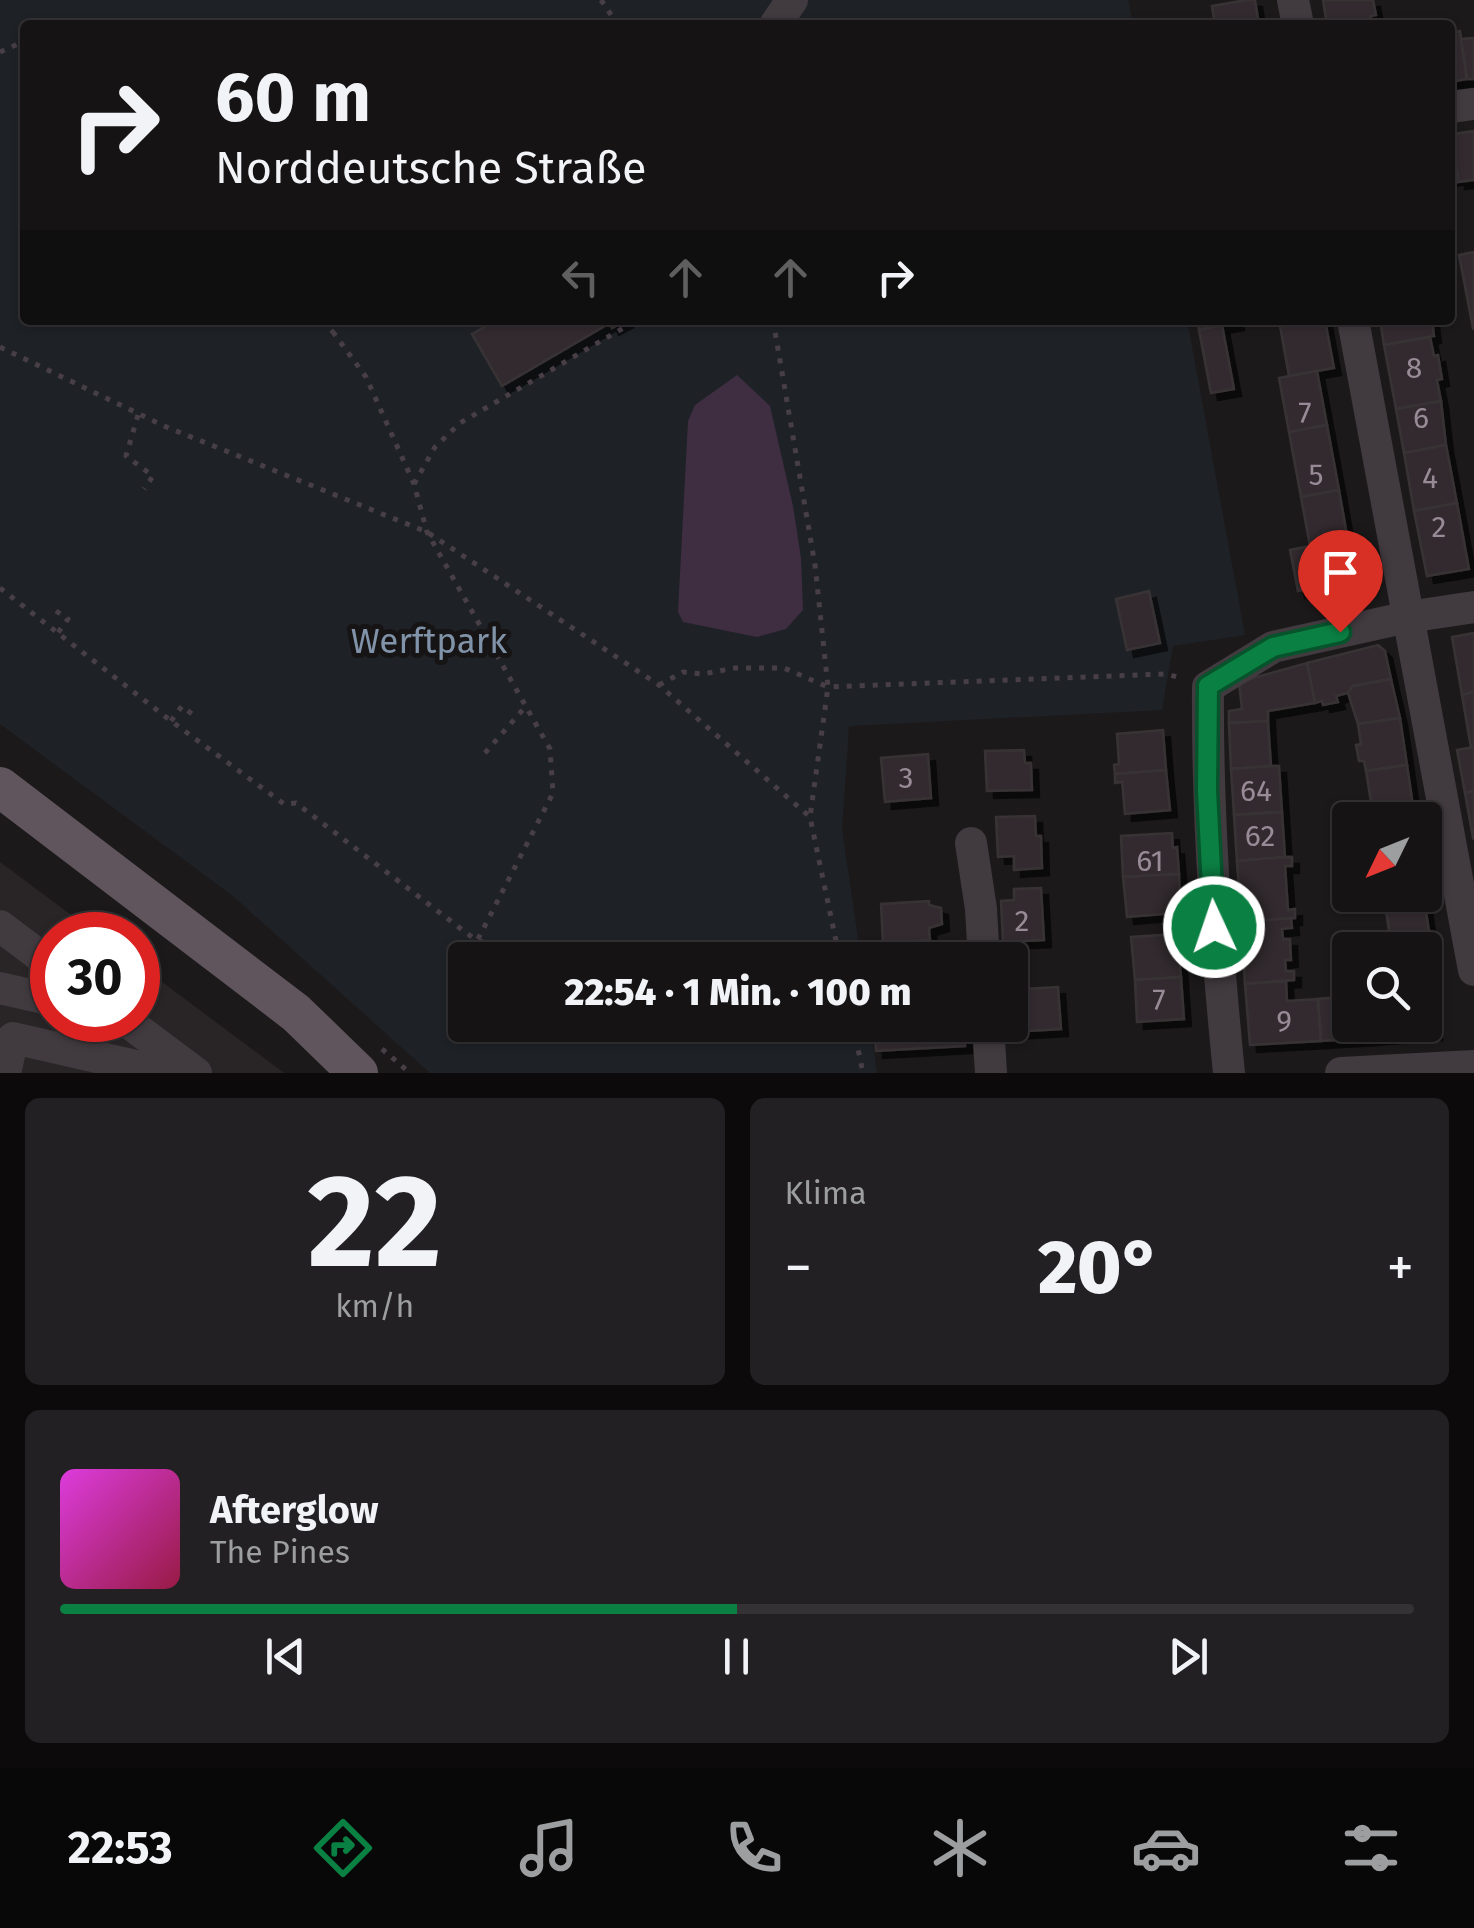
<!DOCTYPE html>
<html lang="de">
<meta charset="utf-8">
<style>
:root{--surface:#151314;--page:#222022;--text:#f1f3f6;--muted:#9d9ea0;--line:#343234;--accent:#0b8043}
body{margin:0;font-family:"Fira Sans",sans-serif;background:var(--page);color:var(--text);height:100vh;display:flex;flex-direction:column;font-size:38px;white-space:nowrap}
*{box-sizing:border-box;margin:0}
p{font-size:32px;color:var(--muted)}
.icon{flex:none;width:55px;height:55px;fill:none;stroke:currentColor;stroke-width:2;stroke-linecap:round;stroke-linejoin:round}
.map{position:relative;height:1073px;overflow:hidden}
.details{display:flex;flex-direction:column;gap:25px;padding:25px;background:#0c0a0b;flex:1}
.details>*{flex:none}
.top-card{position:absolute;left:20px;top:20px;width:1435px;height:305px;border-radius:10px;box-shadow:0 2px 8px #0004,0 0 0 2px var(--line);background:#151314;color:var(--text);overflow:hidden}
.needle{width:65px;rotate:227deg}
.buttons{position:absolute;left:1332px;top:802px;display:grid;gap:20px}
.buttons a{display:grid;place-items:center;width:110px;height:110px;border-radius:10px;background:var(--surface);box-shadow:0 2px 8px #0004,0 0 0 2px var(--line);font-size:50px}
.speed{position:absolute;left:30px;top:912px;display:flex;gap:20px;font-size:50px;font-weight:700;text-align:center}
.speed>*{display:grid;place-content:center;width:130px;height:130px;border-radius:50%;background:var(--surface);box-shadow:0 2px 8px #0004,0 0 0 2px var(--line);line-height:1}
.speed .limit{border:15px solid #d22;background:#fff;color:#111}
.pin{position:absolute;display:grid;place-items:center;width:85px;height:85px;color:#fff;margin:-102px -42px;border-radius:50% 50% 50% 0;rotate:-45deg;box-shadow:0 0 10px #0007}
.pin .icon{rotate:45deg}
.me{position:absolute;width:110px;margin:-55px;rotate:357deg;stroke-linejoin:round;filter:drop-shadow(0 0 8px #0008)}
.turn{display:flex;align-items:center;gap:35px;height:210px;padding:0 30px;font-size:45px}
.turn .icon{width:130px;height:130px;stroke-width:2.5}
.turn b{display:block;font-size:70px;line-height:85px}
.lanes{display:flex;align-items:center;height:95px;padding:0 30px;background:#0003;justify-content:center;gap:50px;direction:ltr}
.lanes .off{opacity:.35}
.big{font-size:75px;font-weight:800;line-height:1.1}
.details .tile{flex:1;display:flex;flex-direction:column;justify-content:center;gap:15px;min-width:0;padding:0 35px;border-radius:15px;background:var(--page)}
.details .dial{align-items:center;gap:0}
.dial b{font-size:130px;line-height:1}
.song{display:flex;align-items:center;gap:30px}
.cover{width:120px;height:120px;border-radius:15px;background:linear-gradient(135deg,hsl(300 70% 55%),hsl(340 70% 35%))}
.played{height:10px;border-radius:5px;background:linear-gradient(90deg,var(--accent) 50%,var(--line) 50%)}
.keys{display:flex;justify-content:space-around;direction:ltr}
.heat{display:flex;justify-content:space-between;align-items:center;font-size:55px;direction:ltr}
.details .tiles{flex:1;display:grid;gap:25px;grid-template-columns:1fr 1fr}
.tile:last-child{grid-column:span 2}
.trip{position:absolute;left:448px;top:942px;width:580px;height:100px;border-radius:10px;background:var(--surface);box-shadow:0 2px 8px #0004,0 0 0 2px var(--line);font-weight:800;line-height:100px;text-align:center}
.menu{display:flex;height:160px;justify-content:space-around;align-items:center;background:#080808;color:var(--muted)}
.menu .icon{width:70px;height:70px}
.menu .on{color:var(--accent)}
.menu b{font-size:45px;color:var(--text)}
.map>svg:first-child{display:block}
.built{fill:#292527}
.green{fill:#1e2227}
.water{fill:#3f2d41}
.building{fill:#302c2e;stroke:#383335;stroke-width:2.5;filter:url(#shadow)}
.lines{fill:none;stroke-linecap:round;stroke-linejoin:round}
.path{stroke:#483f46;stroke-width:5;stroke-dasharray:5 8;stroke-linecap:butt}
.minor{stroke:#413a3f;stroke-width:32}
.major{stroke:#60555d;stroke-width:40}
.route-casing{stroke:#07532c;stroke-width:25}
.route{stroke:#0b8043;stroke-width:18}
.labels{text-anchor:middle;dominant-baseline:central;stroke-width:10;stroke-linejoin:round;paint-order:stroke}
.number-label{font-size:30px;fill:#988a96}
.park-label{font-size:35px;fill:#8093a9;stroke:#171415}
</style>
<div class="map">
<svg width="1474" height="1073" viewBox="0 0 1474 1073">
<defs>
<filter id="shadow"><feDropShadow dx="7" dy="7" stdDeviation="0" flood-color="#0009"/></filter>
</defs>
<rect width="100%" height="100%" fill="#1c191a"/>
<!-- built -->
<path class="built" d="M0,862l98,73h-46v85h86v-56l146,109h-284z"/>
<!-- green -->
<path class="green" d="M0,0h1128l5,25h-1108v295h1162l58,315 -72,11 -11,64 -313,16 -7,103 19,131h-396v65h405l7,48h-447l-197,-177 -233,-172z"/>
<!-- water -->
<path class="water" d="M737,375l33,31 23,100 8,52 2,52 -17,19 -29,8 -74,-15 -5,-10 10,-191 7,-16z"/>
<!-- building -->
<g class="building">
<path d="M1246,0h9l4,25h-44l-3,-19z"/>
<path d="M1323,0h50l3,15 -5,1 1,9h-45z"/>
<path d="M1460,31l7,48 -17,3v-49z"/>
<path d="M1474,38v41h-7l-6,-40z"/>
<path d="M1474,131v49l-16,2 -6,-48z"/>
<path d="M1450,134l8,43 -8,2z"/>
<path d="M1474,252v75l-1,1 -14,-73z"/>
<path d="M497,320h130l-15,8 -2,-5 -108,63 -30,-52z"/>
<path d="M1198,320h38l1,3 -38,7z"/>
<path d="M1279,320h46l9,48 -45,8z"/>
<path d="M1396,320h36l2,16 -50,9 -3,-19 15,-3z"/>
<path d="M1222,325l12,64 -23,4 -12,-63z"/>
<path d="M1430,337l4,19 4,-1 4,24 -5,1 4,21 -45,8 -12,-64z"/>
<path d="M1317,371l10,54 -38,7 -10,-54z"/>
<path d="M1441,401l5,44 -42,8 -8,-44z"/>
<path d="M1327,425l12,65 -38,7 -12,-65z"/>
<path d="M1446,445l11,58 -43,8 -10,-58z"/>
<path d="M1339,490l16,91 -57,10 -8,-41 20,-4 -9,-49z"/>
<path d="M1457,503l12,66 -42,7 -13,-65z"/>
<path d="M1149,591l11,52 -33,7 -11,-51z"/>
<path d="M1474,633v59l-12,3 -10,-58z"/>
<path d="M1378,645l7,6 6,28 -38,7 -5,7 -12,3 2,6 -15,3 -1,-4 -7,2 -8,-40z"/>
<path d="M1307,663l8,40 -47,8v10l-39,2v-12l13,-2 -3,-27z"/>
<path d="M1391,679l9,39 -42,6 -10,-31 5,-7z"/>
<path d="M1474,692v55l-3,1 -9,-53z"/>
<path d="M1400,718l7,47 -41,6 -2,-10h-5l-3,-16 5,-1 -3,-20z"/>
<path d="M1268,721l3,45 -40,3 -2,-46z"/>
<path d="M1163,730l3,40 -51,4 -1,-9 5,-1 -2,-30z"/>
<path d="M1474,747v44l-9,2 -8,-43z"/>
<path d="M1024,750l1,13h6l1,27 -45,1 -2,-40z"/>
<path d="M928,754l3,44 -46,4 -4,-44z"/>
<path d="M1407,765l8,55h-41l-8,-49z"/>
<path d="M1271,766h8l3,46 -48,3 -3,-46z"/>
<path d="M1166,770l4,40 -45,4 -3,-32 -7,1v-9z"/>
<path d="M1474,791v46l-1,1 -8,-45z"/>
<path d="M1282,812l3,45 -48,4 -3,-46z"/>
<path d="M1035,816l1,20h5l1,32 -28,2v-14l-16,1 -2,-40z"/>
<path d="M1172,833l1,15 4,-1 2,27 -56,3 -2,-41z"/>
<path d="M1285,857h7v9h-7l3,44 7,-1v9l-54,4 -4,-61z"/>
<path d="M1179,874l1,32h-4v7l-49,4 -4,-40z"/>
<path d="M1041,888l3,52 -41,2 -2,-41 13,-1v-11z"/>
<path d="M1383,895h41v3l-39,6z"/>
<path d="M1424,898l8,54 -40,-2 -7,-46z"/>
<path d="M929,901v4l12,3 1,16 -13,4 1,12 -47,3 -2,-39z"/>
<path d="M1291,918l1,10 -10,1 1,10h7l1,21h-6l1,11h8v9l-49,4 -4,-62z"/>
<path d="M1177,934l4,43 -46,3 -4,-43z"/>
<path d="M1181,977l3,42 -47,3 -2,-42z"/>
<path d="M1286,981l1,20 31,-2 3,42 -71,4 -5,-61z"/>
<path d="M1058,987l3,42 -50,3 -1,-42z"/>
<path d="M1432,990l3,43 -65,5 -1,-13h56v-34z"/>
<path d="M1350,996v29h19l1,13 -49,3 -3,-42z"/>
<path d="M874,1025h90l1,21 -89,5z"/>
</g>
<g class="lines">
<!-- path -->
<g class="path">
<path d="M601,0l17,25"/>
<path d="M0,52l25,-11"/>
<path d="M323,320l10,12"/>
<path d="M339,320l-6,12 33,45 48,107 13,48 123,217 3,44 -76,148"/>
<path d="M773,320l42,245 13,122 338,-13 15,4"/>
<path d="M0,347l164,79 263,106 232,153 151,132 30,143"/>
<path d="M138,415l-12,41 27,20 -9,13"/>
<path d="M414,484l21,-37 25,-24 177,-103"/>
<path d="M0,588l171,133 113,83 12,-1 181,138 142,19"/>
<path d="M56,611l12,8 -11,15"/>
<path d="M659,685l24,-13 20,2 32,-6h49l44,19 -18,130"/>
<path d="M171,721l11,-15 10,8"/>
<path d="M485,753l41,-47"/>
<path d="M853,1025l10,48"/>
<path d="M382,1049l28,24"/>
</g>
<!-- minor -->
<g class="minor">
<path d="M1293,0l5,25"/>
<path d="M775,25l17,-25"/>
<path d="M1450,107l24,-3"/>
<path d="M1353,320l121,650"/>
<path d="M971,843l10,66 3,51"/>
<path d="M0,926l52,39"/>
<path d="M0,988l52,12"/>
<path d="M125,1020l71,53"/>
<path d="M988,1025l3,48"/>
<path d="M5,1073l8,-35 154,35"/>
<path d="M1229,1073c-13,-129 -22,-257 -21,-386l65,-40 135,-30 66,-10"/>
<path d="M1341,1073l133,-7"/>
</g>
<!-- major -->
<path class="major" d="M0,787l296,226 62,60"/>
</g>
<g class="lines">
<!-- route casing -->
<g class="route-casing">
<path id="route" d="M1214,927l-7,-136 1,-105 65,-39 67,-15"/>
</g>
<!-- route -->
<use href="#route" class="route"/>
</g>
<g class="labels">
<!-- number labels -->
<g class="number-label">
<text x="1414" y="368">8</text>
<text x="1305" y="413">7</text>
<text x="1421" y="418">6</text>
<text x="1316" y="475">5</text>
<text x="1430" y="478">4</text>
<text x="1439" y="527">2</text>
<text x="906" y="778">3</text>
<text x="1256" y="791">64</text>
<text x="1260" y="836">62</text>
<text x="1150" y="861">61</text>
<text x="1022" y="921">2</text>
<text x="1159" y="1000">7</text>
<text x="1284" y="1021">9</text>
</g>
<!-- park labels -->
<g class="park-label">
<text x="429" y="641">Werftpark</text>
</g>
</g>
</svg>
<div class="buttons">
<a><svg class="needle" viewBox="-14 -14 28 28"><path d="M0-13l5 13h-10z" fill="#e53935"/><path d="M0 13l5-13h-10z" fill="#9d9ea0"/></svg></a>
<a><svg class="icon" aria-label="search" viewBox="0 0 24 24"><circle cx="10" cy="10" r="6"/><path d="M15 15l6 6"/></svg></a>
</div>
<div class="speed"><div class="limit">30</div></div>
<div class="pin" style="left:1340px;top:632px;background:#d93025"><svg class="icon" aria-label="arrive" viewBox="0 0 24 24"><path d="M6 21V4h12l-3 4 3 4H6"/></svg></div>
<svg class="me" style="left:1214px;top:927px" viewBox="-20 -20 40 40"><circle r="17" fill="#0b8043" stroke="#fff" stroke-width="3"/><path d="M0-11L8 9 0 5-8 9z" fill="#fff"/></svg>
<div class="trip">22:54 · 1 Min. · 100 m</div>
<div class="top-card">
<div class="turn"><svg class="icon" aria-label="right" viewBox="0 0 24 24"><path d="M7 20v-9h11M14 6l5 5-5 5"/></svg><div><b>60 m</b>Norddeutsche Straße</div></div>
<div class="lanes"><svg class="icon off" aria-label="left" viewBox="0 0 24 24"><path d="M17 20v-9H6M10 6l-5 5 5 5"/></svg><svg class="icon off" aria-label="ahead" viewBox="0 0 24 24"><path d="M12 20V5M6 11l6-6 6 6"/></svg><svg class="icon off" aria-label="ahead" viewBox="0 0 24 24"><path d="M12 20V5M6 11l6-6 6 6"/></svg><svg class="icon" aria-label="right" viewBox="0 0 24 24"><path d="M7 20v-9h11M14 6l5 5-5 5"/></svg></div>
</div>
</div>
<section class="details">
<div class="tiles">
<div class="tile dial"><b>22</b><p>km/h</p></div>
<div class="tile"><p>Klima</p>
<div class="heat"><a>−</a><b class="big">20°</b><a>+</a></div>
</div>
<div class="tile">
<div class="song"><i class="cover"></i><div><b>Afterglow</b><p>The Pines</p></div></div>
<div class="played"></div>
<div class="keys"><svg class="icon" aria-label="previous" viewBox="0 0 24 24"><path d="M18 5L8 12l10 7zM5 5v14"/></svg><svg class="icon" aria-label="pause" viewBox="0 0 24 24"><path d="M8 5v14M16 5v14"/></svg><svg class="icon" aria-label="next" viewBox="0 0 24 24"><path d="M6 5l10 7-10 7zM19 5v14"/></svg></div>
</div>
</div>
</section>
<nav class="menu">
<b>22:53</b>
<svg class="icon on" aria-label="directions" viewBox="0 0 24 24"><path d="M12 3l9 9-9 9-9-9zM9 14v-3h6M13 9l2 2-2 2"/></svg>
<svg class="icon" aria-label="music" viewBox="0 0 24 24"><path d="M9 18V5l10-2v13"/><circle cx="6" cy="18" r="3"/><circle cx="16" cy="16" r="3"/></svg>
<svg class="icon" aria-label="phone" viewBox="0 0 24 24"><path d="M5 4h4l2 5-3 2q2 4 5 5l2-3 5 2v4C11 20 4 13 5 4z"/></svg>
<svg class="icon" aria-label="climate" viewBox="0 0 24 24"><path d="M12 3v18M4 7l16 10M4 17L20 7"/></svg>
<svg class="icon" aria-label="car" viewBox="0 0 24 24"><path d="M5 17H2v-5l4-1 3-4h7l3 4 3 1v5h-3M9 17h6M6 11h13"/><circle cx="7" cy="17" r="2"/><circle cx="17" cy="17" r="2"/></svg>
<svg class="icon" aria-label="filters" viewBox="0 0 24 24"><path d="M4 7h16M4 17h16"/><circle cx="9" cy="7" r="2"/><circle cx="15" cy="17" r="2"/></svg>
</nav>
